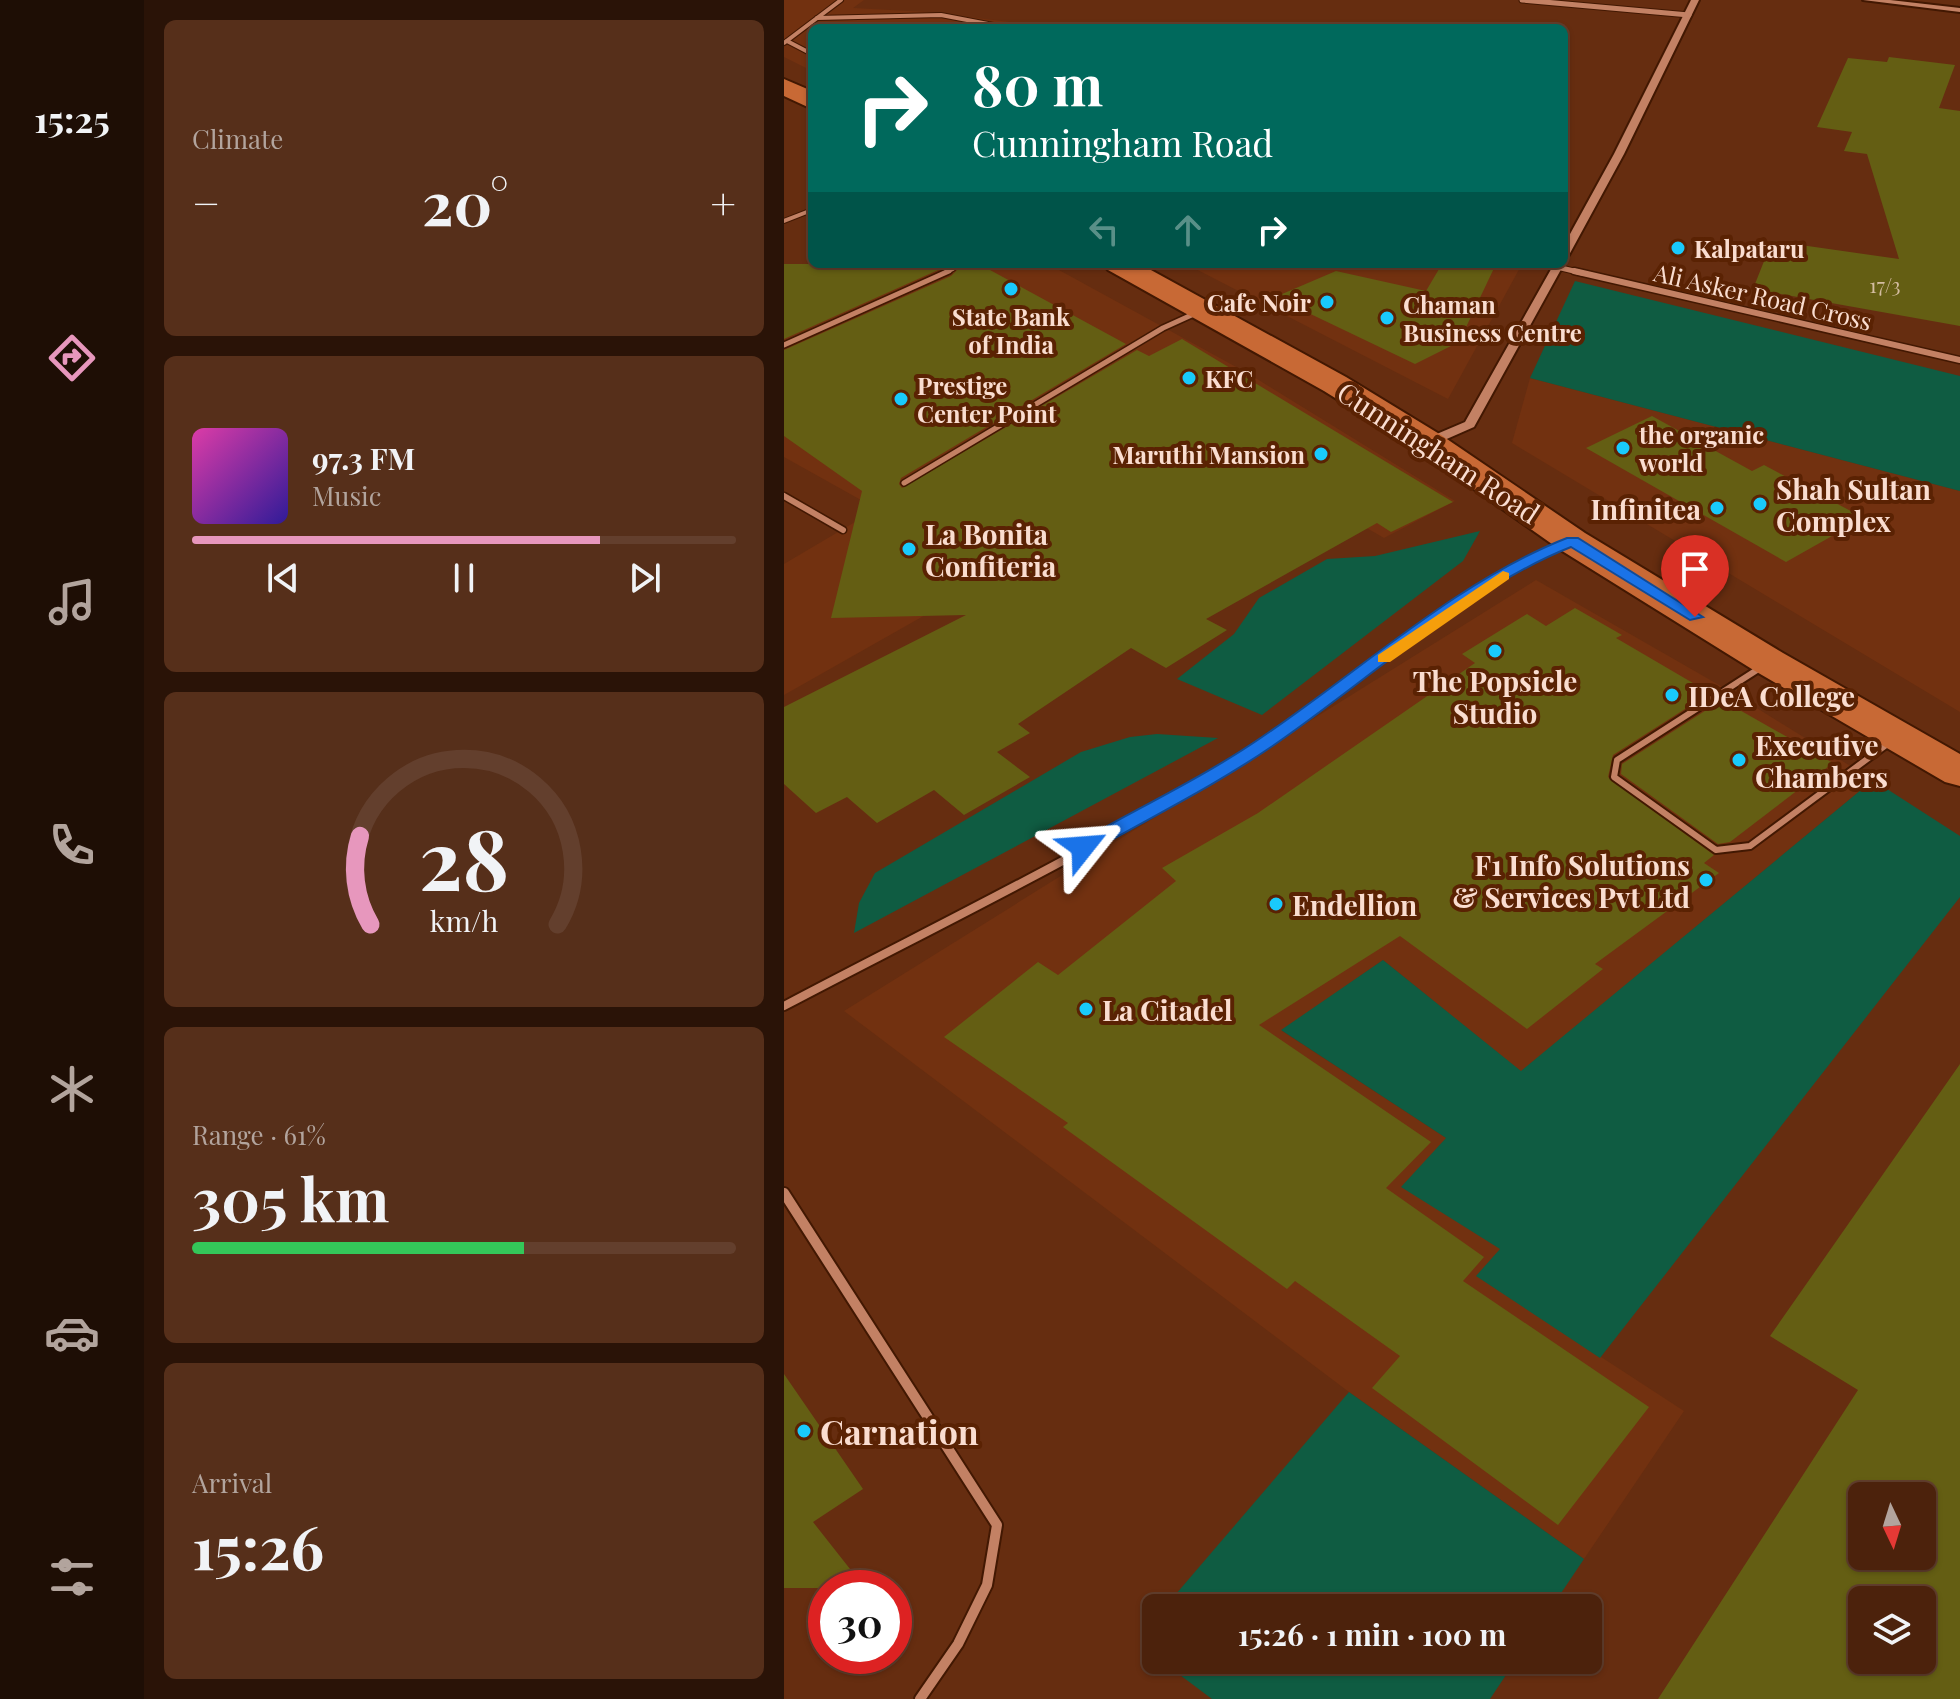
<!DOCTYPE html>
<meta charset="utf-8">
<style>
:root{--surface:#4c220c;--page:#562f1a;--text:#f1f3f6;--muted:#b2a49d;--line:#633f2d;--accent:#e797bd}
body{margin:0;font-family:"Playfair Display",serif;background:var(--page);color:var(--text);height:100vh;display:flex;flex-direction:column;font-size:30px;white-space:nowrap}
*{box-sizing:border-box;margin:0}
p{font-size:26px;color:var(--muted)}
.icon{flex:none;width:44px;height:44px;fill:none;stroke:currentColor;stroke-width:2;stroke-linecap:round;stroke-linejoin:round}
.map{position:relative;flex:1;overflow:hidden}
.side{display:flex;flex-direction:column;gap:20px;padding:20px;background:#2a1307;width:640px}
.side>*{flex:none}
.hud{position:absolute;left:24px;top:24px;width:760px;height:244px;border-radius:12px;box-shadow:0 2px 6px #0004,0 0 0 2px var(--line);background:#00695c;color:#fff;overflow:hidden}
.needle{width:52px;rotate:176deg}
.tools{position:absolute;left:1064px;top:1482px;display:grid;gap:16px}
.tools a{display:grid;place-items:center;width:88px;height:88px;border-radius:12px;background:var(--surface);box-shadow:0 2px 6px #0004,0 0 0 2px var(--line);font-size:40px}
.speed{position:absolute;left:24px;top:1570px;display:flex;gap:16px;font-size:40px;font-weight:700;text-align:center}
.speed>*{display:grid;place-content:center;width:104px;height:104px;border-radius:50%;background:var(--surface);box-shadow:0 2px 6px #0004,0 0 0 2px var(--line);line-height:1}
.speed .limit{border:12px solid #d22;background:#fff;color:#111}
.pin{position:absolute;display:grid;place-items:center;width:68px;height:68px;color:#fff;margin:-82px -34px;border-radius:50% 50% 50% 0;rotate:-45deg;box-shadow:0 0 8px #0007}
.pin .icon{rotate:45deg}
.me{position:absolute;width:88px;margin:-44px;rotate:62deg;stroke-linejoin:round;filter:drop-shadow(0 0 6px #0008)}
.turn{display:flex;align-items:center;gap:28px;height:168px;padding:0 32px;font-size:36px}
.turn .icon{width:104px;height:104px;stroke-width:2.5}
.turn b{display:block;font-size:56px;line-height:68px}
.lanes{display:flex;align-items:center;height:76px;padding:0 32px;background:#0003;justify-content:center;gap:40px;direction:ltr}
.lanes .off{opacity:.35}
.big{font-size:60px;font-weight:700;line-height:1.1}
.side .tile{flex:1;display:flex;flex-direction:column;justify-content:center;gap:12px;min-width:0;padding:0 28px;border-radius:12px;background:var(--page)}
.side .dial{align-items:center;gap:0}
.dial svg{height:208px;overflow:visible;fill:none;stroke:var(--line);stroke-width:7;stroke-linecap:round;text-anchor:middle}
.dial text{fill:var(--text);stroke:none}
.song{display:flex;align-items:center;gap:24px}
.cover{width:96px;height:96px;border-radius:12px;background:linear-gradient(135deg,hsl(320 70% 55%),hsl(250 70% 35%))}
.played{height:8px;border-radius:4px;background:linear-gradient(90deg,var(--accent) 75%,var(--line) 75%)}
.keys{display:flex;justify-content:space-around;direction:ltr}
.heat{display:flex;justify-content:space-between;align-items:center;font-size:44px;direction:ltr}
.charge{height:12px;border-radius:6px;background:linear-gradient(90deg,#34c759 61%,var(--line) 0)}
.trip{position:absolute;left:358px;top:1594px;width:460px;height:80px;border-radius:12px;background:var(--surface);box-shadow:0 2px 6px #0004,0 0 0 2px var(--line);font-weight:700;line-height:80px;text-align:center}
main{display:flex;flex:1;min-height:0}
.tabs{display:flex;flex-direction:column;width:144px;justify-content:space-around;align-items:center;background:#1e0e05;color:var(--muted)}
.tabs .icon{width:56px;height:56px}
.tabs .selected{color:var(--accent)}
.tabs b{font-size:36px;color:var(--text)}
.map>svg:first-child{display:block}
.built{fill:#723110}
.green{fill:#0f5c42}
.building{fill:#645e13;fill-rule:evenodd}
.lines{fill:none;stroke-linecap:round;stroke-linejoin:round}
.lane-far2-casing{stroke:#421802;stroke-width:6}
.lane-far1-casing{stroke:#421802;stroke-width:8}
.lane-casing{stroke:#421802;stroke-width:10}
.street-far3-casing{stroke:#421802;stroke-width:7}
.street-far2-casing{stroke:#421802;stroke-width:9}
.street-far1-casing{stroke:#421802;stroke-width:12}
.street-casing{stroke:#421802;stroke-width:14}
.secondary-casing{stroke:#421802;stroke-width:4}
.primary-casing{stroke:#421802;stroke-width:4}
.lane-far2{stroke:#c38164;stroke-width:4}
.lane-far1{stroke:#c38164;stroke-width:5}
.lane{stroke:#c38164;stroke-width:6}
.street-far3{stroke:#c38164;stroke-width:5}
.street-far2{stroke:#c38164;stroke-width:6}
.street-far1{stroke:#c38164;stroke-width:8}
.street{stroke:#c38164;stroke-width:10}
.secondary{fill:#c38164;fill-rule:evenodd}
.primary{fill:#c86935;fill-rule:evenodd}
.route{fill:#1a73e8;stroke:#114b97;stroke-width:2}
.slow{fill:#f59e0b}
.poi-dot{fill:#19cafc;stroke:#5a2203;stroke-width:3}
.labels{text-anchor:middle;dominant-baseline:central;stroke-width:8;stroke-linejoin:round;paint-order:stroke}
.far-number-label{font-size:20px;fill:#d4bda1}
.far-poi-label{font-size:24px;font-weight:bold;fill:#faddd0;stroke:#5a2203;text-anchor:start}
.far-street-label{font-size:24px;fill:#faddd0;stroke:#5a2203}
.street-label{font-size:28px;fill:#faddd0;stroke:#5a2203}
.poi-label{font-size:28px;font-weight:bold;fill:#faddd0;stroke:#5a2203;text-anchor:start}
.near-poi-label{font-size:34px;font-weight:bold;fill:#faddd0;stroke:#5a2203;text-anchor:start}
</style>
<main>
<nav class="tabs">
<b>15:25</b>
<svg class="icon selected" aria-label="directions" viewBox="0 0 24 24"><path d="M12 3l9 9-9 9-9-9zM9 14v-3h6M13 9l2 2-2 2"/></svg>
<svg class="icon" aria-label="music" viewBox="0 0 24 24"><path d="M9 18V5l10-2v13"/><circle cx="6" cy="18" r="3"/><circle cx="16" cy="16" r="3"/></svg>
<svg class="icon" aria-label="phone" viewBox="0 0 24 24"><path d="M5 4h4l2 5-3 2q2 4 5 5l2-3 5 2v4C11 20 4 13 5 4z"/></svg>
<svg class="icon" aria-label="climate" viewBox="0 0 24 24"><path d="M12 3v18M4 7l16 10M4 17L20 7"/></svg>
<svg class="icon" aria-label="car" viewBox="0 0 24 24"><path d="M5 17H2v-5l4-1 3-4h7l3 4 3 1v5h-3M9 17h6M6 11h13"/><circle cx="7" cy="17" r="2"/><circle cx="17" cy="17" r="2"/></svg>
<svg class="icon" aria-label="filters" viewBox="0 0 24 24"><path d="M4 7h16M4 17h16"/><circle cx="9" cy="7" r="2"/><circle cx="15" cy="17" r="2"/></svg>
</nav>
<section class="side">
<div class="tile"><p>Climate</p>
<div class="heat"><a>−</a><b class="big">20°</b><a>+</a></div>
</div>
<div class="tile">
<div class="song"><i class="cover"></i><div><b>97.3 FM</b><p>Music</p></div></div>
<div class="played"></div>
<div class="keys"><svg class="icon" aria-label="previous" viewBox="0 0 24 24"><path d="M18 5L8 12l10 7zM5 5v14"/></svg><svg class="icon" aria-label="pause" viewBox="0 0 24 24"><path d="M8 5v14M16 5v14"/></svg><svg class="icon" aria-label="next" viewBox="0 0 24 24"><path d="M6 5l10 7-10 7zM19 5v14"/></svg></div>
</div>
<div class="tile dial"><svg viewBox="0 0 100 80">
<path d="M14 69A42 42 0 1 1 86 69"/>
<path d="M14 69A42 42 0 0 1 10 35" stroke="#e797bd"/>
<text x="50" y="56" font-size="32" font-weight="700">28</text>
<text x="50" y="72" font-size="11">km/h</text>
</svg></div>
<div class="tile"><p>Range · 61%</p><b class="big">305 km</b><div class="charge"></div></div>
<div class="tile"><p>Arrival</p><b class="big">15:26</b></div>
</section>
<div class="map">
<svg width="1176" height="1699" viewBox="0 0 1176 1699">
<rect width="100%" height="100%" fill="#662d10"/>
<!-- built -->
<g class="built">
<path d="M0,0h80l-11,8 75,4 130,16h-246v43l-28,-14z"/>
<path d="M166,264h98l201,110 206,127 -71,37 -171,-99 -286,175 -143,81v-131l93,-55 -93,-52v-123z"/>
<path d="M402,264h336l-74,135z"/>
<path d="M746,378l430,113v221l-448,-269z"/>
<path d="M752,580l190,109 147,91 -352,292 -138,-112 -101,71 164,107 55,112 -24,26 207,135 -100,148 -235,-167 -505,-381z"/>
</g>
<!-- green -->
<g class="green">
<path d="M791,281l385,95v115l-430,-113z"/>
<path d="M696,531l-17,30 -201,154 -85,-36 57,-45 25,-36 68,-39 48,-3z"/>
<path d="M373,734l61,4 -364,195 5,-30 16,-30 206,-121 49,-15z"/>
<path d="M1089,780l87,56v61l-360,461 -124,-82 24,-27 -99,-62 45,-49 -165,-108 102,-70 138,111z"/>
<path d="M565,1392l235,167 -33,49h-387z"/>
<path d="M376,1660h356l-26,39h-278z"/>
</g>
<!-- building -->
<g class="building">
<path d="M1105,57l66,8 -16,43 21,3v215l-207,-37 19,-48 127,18 -32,-105 -23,-3 8,-19 -35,-5 31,-69 39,4z"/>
<path d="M0,264h195l147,80 -225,134 -2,6 3,4 235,-138 12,6 33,-17 271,163 -62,30 -14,-9 -171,96 21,11 -61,38 -35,-20 -113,76 12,9 -33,19 33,25 -66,38 -30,-25 -57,33 -30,-26 -31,16 -32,-29v-77l182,-92 -135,3 31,-127 -78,-55v-86l167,-74 7,-7 -4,-5 -7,2 -163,73z"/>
<path d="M658,264h54l-37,78 -44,22 -140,-67 61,-26 90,20z"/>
<path d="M868,416l100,55 12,-6 100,53 -78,44 -200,-114z"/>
<path d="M791,608l47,27 -6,3 94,55 -97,62 -5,22 106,78 -10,8 15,10 -124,91 8,5 -76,60 -127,-93 -141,89 172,117 -45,46 98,69 -21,24 186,126 -91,118 -186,-137 28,-32 -105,-75 -8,8 -224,-162 5,-4 -124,-86 94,-75 20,13 118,-94 -14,-13 96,-55 217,-150 -13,-9 65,-40 19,12z"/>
<path d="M938,700l111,63 -103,79 -12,2 -97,-70 1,-10z"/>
<path d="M1176,1064v635h-302l200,-309 -88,-54zM1078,1496h60v60h-60zM1078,1600h60v60h-60z"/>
<path d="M0,1374l79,115 -50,33 52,66h-81z"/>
</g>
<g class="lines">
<!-- lane-far2 casing -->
<g class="lane-far2-casing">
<g id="lane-far2">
<path d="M33,18l124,-3 68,13"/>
<path d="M3,41l25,13"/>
<path d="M0,43l57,-43"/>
<path d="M0,221l28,-11"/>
<path d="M160,273l9,-4"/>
</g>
</g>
<!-- lane-far1 casing -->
<g class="lane-far1-casing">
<g id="lane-far1">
<path d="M0,345l165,-74"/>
<path d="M120,483l259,-155 33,-15"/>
</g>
</g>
<!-- lane casing -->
<g class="lane-casing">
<path id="lane" d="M976,668l-143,92 -3,17 102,73 34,-4 140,-104"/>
</g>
<!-- street-far3 casing -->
<g class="street-far3-casing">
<g id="street-far3">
<path d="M738,0l167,15"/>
<path d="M773,267l25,6"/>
</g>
</g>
<!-- street-far2 casing -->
<g class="street-far2-casing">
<g id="street-far2">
<path d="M790,271l386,89"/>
<path d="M0,496l59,34"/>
<path d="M638,628l64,-44 81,-41"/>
</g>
</g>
<!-- street-far1 casing -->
<g class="street-far1-casing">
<path id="street-far1" d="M0,1006c161,-85 326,-163 479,-262 57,-36 108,-79 162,-118"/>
</g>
<!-- street casing -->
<g class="street-casing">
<path id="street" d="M0,1193l213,332 -10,60 -29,59 -38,55"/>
</g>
<!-- secondary casing -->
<g class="secondary-casing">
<g id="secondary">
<path d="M907,0h8l-75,154 -55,101 -5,3v-13l50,-91z"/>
<path d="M1079,0h27l70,8v4z"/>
<path d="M770,264h10l-90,163 -41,18h-8v-6l40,-17z"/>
</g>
</g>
<!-- primary casing -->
<g class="primary-casing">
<g id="primary">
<path d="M0,79l28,12v18l-28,-13z"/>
<path d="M319,264h37l206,113 95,58 144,98 198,120 177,101v32l-15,-4 -190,-111 -196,-122 -142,-100 -93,-58 -216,-121z"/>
</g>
</g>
<!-- lane-far2 -->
<use href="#lane-far2" class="lane-far2"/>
<!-- lane-far1 -->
<use href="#lane-far1" class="lane-far1"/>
<!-- lane -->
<use href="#lane" class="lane"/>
<!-- street-far3 -->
<use href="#street-far3" class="street-far3"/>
<!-- street-far2 -->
<use href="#street-far2" class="street-far2"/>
<!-- street-far1 -->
<use href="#street-far1" class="street-far1"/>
<!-- street -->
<use href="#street" class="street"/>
<!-- secondary -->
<use href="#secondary" class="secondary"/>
<!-- primary -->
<use href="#primary" class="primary"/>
</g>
<!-- route -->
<path class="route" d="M783,538h11l125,79 -13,3 -119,-73c-102,40 -205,135 -297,198 -58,40 -123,72 -184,107h-13v-9c61,-35 127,-66 185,-106 98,-66 195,-156 305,-199z"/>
<!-- slow -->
<path class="slow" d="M719,571l6,2v6l-119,83h-12v-7z"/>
<!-- markers -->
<g class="poi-dot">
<circle cx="894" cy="248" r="8"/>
<circle cx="227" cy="289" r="8"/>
<circle cx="543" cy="302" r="8"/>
<circle cx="603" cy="318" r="8"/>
<circle cx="405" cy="378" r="8"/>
<circle cx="117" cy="399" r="8"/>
<circle cx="839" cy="448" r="8"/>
<circle cx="537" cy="454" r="8"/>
<circle cx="976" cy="504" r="8"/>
<circle cx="933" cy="508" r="8"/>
<circle cx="125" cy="549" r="8"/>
<circle cx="711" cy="651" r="8"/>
<circle cx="888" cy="695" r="8"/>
<circle cx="955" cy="760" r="8"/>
<circle cx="922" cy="880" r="8"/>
<circle cx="492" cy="904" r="8"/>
<circle cx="302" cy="1009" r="8"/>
<circle cx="20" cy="1431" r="8"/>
</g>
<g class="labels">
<!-- far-number labels -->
<g class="far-number-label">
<text x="1101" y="284">17/3</text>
</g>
<!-- far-poi labels -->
<g class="far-poi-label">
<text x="910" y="248">Kalpataru</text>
<text x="527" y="302" text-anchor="end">Cafe Noir</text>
<text x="619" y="304">Chaman<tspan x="619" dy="28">Business Centre</tspan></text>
<text x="227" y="316" text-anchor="middle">State Bank<tspan x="227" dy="28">of India</tspan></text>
<text x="421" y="378">KFC</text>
<text x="133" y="385">Prestige<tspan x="133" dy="28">Center Point</tspan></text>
<text x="855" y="434">the organic<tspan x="855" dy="28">world</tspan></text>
<text x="521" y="454" text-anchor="end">Maruthi Mansion</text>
</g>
<!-- far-street labels -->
<g class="far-street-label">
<text transform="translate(979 296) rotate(13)">Ali Asker Road Cross</text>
</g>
<!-- street labels -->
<g class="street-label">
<text transform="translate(655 452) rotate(33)">Cunningham Road</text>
</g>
<!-- poi labels -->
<g class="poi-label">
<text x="992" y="488">Shah Sultan<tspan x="992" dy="32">Complex</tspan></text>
<text x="917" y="508" text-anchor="end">Infinitea</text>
<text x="141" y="533">La Bonita<tspan x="141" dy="32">Confiteria</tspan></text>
<text x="711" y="680" text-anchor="middle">The Popsicle<tspan x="711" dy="32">Studio</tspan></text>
<text x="904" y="695">IDeA College</text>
<text x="971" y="744">Executive<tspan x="971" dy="32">Chambers</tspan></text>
<text x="906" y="864" text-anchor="end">F1 Info Solutions<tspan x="906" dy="32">&amp; Services Pvt Ltd</tspan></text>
<text x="508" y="904">Endellion</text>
<text x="318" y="1009">La Citadel</text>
</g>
<!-- near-poi labels -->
<g class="near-poi-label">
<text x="36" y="1431">Carnation</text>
</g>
</g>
</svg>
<div class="tools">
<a><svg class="needle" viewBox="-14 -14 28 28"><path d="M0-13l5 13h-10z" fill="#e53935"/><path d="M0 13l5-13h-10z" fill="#b2a49d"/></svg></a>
<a><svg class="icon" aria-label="layers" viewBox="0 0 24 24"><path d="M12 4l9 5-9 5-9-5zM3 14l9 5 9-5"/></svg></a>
</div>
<div class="speed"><div class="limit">30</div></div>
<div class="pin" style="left:911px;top:617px;background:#d93025"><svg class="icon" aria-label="arrive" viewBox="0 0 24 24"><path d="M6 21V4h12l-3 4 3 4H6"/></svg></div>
<svg class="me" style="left:299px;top:847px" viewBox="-20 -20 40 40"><path d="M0-17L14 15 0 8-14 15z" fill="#1a73e8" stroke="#fff" stroke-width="4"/></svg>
<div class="trip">15:26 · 1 min · 100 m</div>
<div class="hud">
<div class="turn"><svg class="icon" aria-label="right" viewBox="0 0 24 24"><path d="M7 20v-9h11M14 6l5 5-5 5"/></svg><div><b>80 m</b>Cunningham Road</div></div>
<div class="lanes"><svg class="icon off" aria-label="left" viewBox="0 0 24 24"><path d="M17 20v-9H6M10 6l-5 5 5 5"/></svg><svg class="icon off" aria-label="ahead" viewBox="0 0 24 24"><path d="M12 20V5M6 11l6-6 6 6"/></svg><svg class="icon" aria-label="right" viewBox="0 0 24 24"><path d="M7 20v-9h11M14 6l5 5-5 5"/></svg></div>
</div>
</div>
</main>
